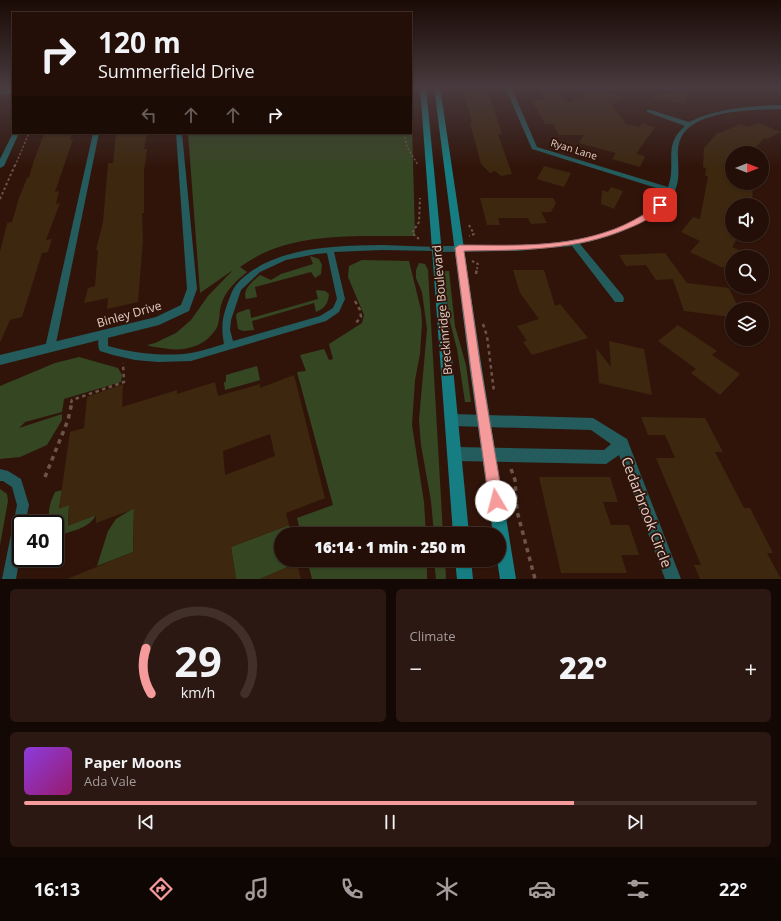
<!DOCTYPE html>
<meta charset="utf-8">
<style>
:root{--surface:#240f08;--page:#2c1812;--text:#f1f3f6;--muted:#a39c9c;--line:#412f29;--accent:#f59b9b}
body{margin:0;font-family:"Open Sans",sans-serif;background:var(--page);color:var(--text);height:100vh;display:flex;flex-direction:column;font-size:15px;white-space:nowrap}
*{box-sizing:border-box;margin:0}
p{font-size:13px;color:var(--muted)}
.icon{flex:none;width:22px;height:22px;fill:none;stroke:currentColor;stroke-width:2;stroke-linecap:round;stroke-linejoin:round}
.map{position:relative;height:579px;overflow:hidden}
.side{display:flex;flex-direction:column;gap:10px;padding:10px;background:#140804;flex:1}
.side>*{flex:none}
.banner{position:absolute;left:12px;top:12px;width:400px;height:122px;border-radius:0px;box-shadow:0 1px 3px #0004,0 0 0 1px var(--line);background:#240f08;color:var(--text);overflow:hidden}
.needle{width:26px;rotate:90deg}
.buttons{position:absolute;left:725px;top:146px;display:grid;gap:8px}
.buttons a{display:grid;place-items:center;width:44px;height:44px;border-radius:50%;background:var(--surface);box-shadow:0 1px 3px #0004,0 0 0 1px var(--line);font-size:20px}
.speed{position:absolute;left:12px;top:515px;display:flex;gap:8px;font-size:20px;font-weight:700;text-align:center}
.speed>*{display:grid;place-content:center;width:52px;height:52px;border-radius:50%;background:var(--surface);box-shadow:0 1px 3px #0004,0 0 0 1px var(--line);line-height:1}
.speed .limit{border:2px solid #111;border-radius:6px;background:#fff;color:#111}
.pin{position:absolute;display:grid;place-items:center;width:34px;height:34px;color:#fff;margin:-17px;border-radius:8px;box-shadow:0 2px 6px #0006}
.me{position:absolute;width:44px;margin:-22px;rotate:352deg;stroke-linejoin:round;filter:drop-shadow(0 0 3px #0008)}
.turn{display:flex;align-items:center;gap:14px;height:84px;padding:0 20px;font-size:18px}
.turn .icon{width:52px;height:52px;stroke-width:2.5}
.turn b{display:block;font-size:28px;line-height:34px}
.lanes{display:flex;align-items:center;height:38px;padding:0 20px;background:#0003;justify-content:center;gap:20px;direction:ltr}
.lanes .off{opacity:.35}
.big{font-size:30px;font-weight:800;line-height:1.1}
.side .card{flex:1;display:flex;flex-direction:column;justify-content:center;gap:6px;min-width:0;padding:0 14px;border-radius:6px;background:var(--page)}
.side .dial{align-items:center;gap:0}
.dial svg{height:104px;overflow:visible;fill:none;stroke:var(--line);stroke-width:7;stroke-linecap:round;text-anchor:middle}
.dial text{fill:var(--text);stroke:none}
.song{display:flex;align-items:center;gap:12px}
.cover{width:48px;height:48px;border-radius:6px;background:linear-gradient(135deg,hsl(270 70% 55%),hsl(320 70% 35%))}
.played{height:4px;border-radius:2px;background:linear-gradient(90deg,var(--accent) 75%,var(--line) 75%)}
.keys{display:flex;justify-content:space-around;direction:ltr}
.heat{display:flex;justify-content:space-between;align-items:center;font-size:22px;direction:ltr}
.side .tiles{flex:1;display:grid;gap:10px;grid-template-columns:1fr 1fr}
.card:last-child{grid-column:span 2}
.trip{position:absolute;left:274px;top:527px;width:232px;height:40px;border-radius:20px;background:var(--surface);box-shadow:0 1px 3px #0004,0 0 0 1px var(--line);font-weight:800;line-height:40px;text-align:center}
.tabs{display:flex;height:64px;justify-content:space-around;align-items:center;background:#0e0603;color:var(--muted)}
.tabs .icon{width:28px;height:28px}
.tabs .current{color:var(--accent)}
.tabs b{font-size:18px;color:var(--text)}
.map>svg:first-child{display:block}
.green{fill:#354623}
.building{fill:#3d270f;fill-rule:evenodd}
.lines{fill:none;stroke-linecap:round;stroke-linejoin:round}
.path-far3{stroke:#6d544b;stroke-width:1.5;stroke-dasharray:2 2;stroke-linecap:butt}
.path-far2{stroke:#6d544b;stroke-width:2;stroke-dasharray:2.5 2.5;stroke-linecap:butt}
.path-far1{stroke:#6d544b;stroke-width:2.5;stroke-dasharray:3.5 3.5;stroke-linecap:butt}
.path{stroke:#6d544b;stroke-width:3.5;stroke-dasharray:4.5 4.5;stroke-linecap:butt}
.lane{fill:#245b5d;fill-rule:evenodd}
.street{fill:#245b5d;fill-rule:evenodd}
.secondary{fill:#167e82;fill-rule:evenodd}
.route{fill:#f59b9b;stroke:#9f6565}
.labels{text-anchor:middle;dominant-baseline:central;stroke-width:4;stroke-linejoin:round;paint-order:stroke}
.far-street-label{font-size:10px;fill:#e1cdc6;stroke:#30140a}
.street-label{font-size:12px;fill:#e1cdc6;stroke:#30140a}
.near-street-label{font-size:14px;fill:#e1cdc6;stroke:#30140a}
</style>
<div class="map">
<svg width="781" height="579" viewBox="0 0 781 579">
<rect width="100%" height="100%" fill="#30140a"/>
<!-- green -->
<g class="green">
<path d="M411,89l4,147c-59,1 -125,-6 -175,31l7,5c-11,9 -22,19 -26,33 -2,7 -1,18 -5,24 -12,19 -34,23 -54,19 -5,-1 -10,-1 -15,-3l8,-2 21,-10 15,-13 17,-24 25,-26 -33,23 -12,-160h223z"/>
<path d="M310,256l9,3 3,6 -1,9 -6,4 -4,-6 -56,15 2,10 -11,2c-4,-10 7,-18 14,-24l11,5 10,-6 32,-10z"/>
<path d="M362,260l47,1 12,49 1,13 -2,31 -5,26 -3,45 12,77 2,32h-125l-4,-16 36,-13 -36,-133 9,-1 -6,-16 24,-6 5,11 4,-1 -4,-15 33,-21 2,-8 -16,-38 1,-11z"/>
<path d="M419,263l6,1 3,6 15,264h-9l-3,-33 -10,-56 -2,-25 8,-91 -5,-37 -6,-14v-8z"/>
<path d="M444,271h5l6,55 11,39 5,37h-6l-8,-53 -9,-35z"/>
<path d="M317,290l8,1 4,3c-1,10 -4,14 -13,18l-2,-9 -62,18 2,9 -11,1 -5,-2 -2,-13 1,-3 11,-4 2,1 1,8 67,-19 -2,-8z"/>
<path d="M79,357l39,11 4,7 -1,7 -57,17 -2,13 -37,10 -6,6 43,-14v6l-15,25 -27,12 -20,2v-73l55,-23z"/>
<path d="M257,366l3,14 -35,10 -1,-7 2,-2v-6z"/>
<path d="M0,489l7,5 1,7 -8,44z"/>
<path d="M62,490l-3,18 10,-3 -1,20 28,-10c-6,12 -20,15 -33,19l-8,-7v-3h-3c-6,-11 -2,-21 3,-32z"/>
<path d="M134,508l-1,44 -36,14 11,-35 8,-12z"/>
<path d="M289,525l2,9h-10v26h16v3l-37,16h-24l-5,-32z"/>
<path d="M307,560h120v19h-115z"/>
<path d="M434,560h11l1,19h-10z"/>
</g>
<!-- building -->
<g class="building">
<path d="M462,87l25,1 15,46h-4l14,40 -11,2 -6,-5 -5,2 -9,-9 -11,-41h2z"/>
<path d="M538,87h19l10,16 28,-15 29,10 -13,7 15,19 13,3 3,-4 13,4 -19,27 9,2 -5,11 -28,-8 4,-6 -37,-10 5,-8h-25l-6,-11h-8l-13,-24h13z"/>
<path d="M688,91l-2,13 -34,-6v-2z"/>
<path d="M758,123l23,9 -14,7 -3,-1 -13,15h-19v30h21l-1,22h-20v30h7l-7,12 22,10h-22l-9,11 -33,-16 10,-11 -19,-9 12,-15 7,2 8,-43h-3l1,-8 -3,-1 1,-19 14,-16 2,1 20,-9 9,3z"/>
<path d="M48,133h24l-2,7 3,-1 -18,53 4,-1 -3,13 4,-1 -14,37 6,-1 -4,13 -6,1 -20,64 -12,3 -10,23v-91l7,-29 5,-1 7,-24 8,-20 2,-1 5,-17 10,-26z"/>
<path d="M116,133h31l-3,16h3l-3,22v42h-2l1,27 -5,62 -31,7 1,-11 -24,5 4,-15 7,-2 3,-36h-2l7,-28 5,-59h5z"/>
<path d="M544,166l27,7 -7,14 -27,-8z"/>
<path d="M611,187l12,4 -9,18 -13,-5 1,-14 6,2z"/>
<path d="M480,198h73l3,5 -5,9h-10l6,11 -16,1 -3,-6h-30l2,7h-13z"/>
<path d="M665,253l22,30 42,5 10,21h-7v8l-48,-6 -11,-32 -17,1 -10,-15 -20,1 -7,-11z"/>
<path d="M513,270h31l11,36 5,-2 28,34 -56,17 -9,-13 4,-1 -10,-15 22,-7 -19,-26z"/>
<path d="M678,325l39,26 -5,4 28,19 -20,21 -29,-22 5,-4 -38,-28z"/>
<path d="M609,341l35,8 8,46 -53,-12 -3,-35 15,19z"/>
<path d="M294,375l31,123 -39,15 3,12 -58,22 5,32h-169l66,-27 1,-43 -38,14v-8l-28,11 1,-21 -10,4 11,-77 14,-4 3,-31 36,-13 -1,23 55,-17v4l38,-12 3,14 42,-12v4zM270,434l5,22 -50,19 -2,-24z"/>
<path d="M641,417l64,1 18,34h-8l29,56h6l23,45h-6l14,26h-81l-6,-14h7l-45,-107h19l-10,-23h-17z"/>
<path d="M539,477h71l8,25h-15l8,23h18l10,30h-18l6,18h-66z"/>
<path d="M297,563l4,16h-41z"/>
</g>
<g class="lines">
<!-- path-far3 -->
<g class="path-far3">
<path d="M404,133l3,14 11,18"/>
<path d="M15,166l14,-33"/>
</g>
<!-- path-far2 -->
<g class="path-far2">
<path d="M0,199l15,-34"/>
<path d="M469,225l5,9 -5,2"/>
<path d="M419,239l-7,-6 7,-11 1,-24"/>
<path d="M472,261l6,3 -1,5"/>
</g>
<!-- path-far1 -->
<g class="path-far1">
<path d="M476,274l1,-6"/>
<path d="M355,301l5,9 1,7 -6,7"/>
<path d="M483,324l4,12 7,56"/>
<path d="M71,403l1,-3 52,-18 -1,-19"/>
</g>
<!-- path -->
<g class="path">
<path d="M511,469l4,11 2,31 18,68"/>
<path d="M45,477l23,-57 4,-18"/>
</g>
<!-- lane -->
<g class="lane">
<path d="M93,133h6l-44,215 -2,3 -3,1 -3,-1 -2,-3z"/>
<path d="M382,245l54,2 4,2 -4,2 -54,-1 -48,2 11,47 -6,13 -13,9 -135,40 -33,1 -23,-2 -22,-5 -13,-4c-3,-5 -2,-15 1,-19l3,-2 3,2 1,2v12c24,7 58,11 83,7 11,-2 22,-6 33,-9 -3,-17 -2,-26 4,-42 2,-5 4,-12 8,-17 34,-39 98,-39 146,-40zM327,253l10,46 -4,9 -13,8 -87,25 -3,-11 1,-10 10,-30 19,-18 26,-12 30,-6z"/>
<path d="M0,469l8,2 13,8 8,26 -4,19h-4v25l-5,30h-14l15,-74 -5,-18 -9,-6h-3z"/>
</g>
<!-- street -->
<g class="street">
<path d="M505,87h6l26,60 131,40c9,-23 -6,-42 17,-61l-38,-14v-2h4l38,12c29,-14 60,-16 92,-17v4c-27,1 -81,1 -98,25 -9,14 -3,30 -5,45 -4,39 -66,58 -98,65l43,52 1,3 -1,3h-8l-43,-56 -55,5 -81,1 -5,-3 5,-3c65,-1 191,8 230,-55l-134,-42z"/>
<path d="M13,89v4l-13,2v-4z"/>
<path d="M13,133h6l-15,33 -4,2v-9z"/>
<path d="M176,133h6l15,156 -8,22 -30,14 -159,40v-10l156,-38 25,-12 6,-16z"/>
<path d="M452,414l141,4 34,21 54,140h-16l-46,-124 -13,9 -151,-3 -5,-2 -2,-5 2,-5 5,-2 149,3 7,-6 -20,-14 -139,-4 -5,-2 -1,-4 1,-4z"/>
</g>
<!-- secondary -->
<g class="secondary">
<path d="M420,87h6l43,447h-16z"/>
<path d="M434,87h6l41,276 35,216h-16l-3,-19h2v-26h-6l-24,-171z"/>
<path d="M455,560h16l2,19h-16z"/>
</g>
</g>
<!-- sky -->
<linearGradient id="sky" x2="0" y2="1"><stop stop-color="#1a0b06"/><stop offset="0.52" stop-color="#483a3e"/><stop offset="1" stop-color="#483a3e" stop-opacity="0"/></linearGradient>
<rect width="781" height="168" fill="url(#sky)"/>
<!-- route -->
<path class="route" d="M660,203l4,2c-9,11 -22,18 -35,23 -53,23 -109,22 -165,23l16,112 23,138 -2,4 -5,2 -5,-2 -2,-4 -19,-138 -15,-115 4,-3c48,0 98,3 144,-12 14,-4 28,-11 40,-18 6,-3 10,-10 17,-12z"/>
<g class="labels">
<!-- far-street labels -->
<g class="far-street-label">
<text transform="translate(574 149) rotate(17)">Ryan Lane</text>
</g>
<!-- street labels -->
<g class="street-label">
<text transform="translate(442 310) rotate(-95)">Breckinridge Boulevard</text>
<text transform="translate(129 314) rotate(-16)">Binley Drive</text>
</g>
<!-- near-street labels -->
<g class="near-street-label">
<text transform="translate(647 512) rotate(69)">Cedarbrook Circle</text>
</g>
</g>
</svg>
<div class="buttons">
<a><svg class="needle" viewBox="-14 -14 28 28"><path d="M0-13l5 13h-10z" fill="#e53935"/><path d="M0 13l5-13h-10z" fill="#a39c9c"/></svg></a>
<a><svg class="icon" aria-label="sound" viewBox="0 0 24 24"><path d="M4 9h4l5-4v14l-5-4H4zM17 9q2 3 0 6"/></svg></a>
<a><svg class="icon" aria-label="search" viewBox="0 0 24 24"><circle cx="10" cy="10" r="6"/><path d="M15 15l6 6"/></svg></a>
<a><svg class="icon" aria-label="layers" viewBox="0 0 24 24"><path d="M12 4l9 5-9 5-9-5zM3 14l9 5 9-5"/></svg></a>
</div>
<div class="speed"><div class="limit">40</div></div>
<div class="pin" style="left:660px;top:205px;background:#d93025"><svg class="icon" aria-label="arrive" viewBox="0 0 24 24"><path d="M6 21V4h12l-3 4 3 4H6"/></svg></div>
<svg class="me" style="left:496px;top:501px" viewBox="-20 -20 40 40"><circle r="19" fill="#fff"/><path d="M0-13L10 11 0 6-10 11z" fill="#f59b9b"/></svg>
<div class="trip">16:14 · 1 min · 250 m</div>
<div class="banner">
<div class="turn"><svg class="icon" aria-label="right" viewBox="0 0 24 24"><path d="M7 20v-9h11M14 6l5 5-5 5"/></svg><div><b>120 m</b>Summerfield Drive</div></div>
<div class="lanes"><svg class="icon off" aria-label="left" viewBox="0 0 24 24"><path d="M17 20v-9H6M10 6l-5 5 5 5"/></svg><svg class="icon off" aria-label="ahead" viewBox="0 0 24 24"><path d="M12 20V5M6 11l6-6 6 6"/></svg><svg class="icon off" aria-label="ahead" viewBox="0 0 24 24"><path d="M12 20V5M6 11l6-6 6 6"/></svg><svg class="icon" aria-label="right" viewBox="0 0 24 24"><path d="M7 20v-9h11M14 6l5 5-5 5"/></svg></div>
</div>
</div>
<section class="side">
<div class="tiles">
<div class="card dial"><svg viewBox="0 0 100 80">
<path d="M14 69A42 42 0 1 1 86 69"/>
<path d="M14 69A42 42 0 0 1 10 34" stroke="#f59b9b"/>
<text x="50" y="56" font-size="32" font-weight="700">29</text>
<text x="50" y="72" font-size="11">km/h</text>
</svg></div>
<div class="card"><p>Climate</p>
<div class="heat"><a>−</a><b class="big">22°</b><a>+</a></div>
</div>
<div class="card">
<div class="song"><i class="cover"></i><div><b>Paper Moons</b><p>Ada Vale</p></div></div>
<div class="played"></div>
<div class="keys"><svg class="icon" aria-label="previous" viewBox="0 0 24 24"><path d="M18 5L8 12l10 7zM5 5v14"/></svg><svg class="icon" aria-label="pause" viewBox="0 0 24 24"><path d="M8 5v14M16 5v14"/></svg><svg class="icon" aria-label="next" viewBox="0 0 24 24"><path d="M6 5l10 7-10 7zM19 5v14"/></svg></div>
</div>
</div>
</section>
<nav class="tabs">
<b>16:13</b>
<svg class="icon current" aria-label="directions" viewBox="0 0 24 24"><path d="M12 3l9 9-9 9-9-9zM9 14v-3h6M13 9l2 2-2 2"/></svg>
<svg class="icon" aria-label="music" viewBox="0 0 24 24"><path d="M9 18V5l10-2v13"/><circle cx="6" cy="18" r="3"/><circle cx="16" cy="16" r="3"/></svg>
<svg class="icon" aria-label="phone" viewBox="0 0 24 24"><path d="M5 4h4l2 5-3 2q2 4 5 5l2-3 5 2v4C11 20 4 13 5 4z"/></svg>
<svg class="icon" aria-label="climate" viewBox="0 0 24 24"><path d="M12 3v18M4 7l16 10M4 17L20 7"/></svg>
<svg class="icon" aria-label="car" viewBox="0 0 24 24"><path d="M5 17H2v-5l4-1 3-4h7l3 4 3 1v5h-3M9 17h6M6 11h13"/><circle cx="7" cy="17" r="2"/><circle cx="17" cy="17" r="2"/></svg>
<svg class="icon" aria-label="filters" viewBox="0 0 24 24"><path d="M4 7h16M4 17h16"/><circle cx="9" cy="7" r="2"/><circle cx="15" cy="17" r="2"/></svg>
<b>22°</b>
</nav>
